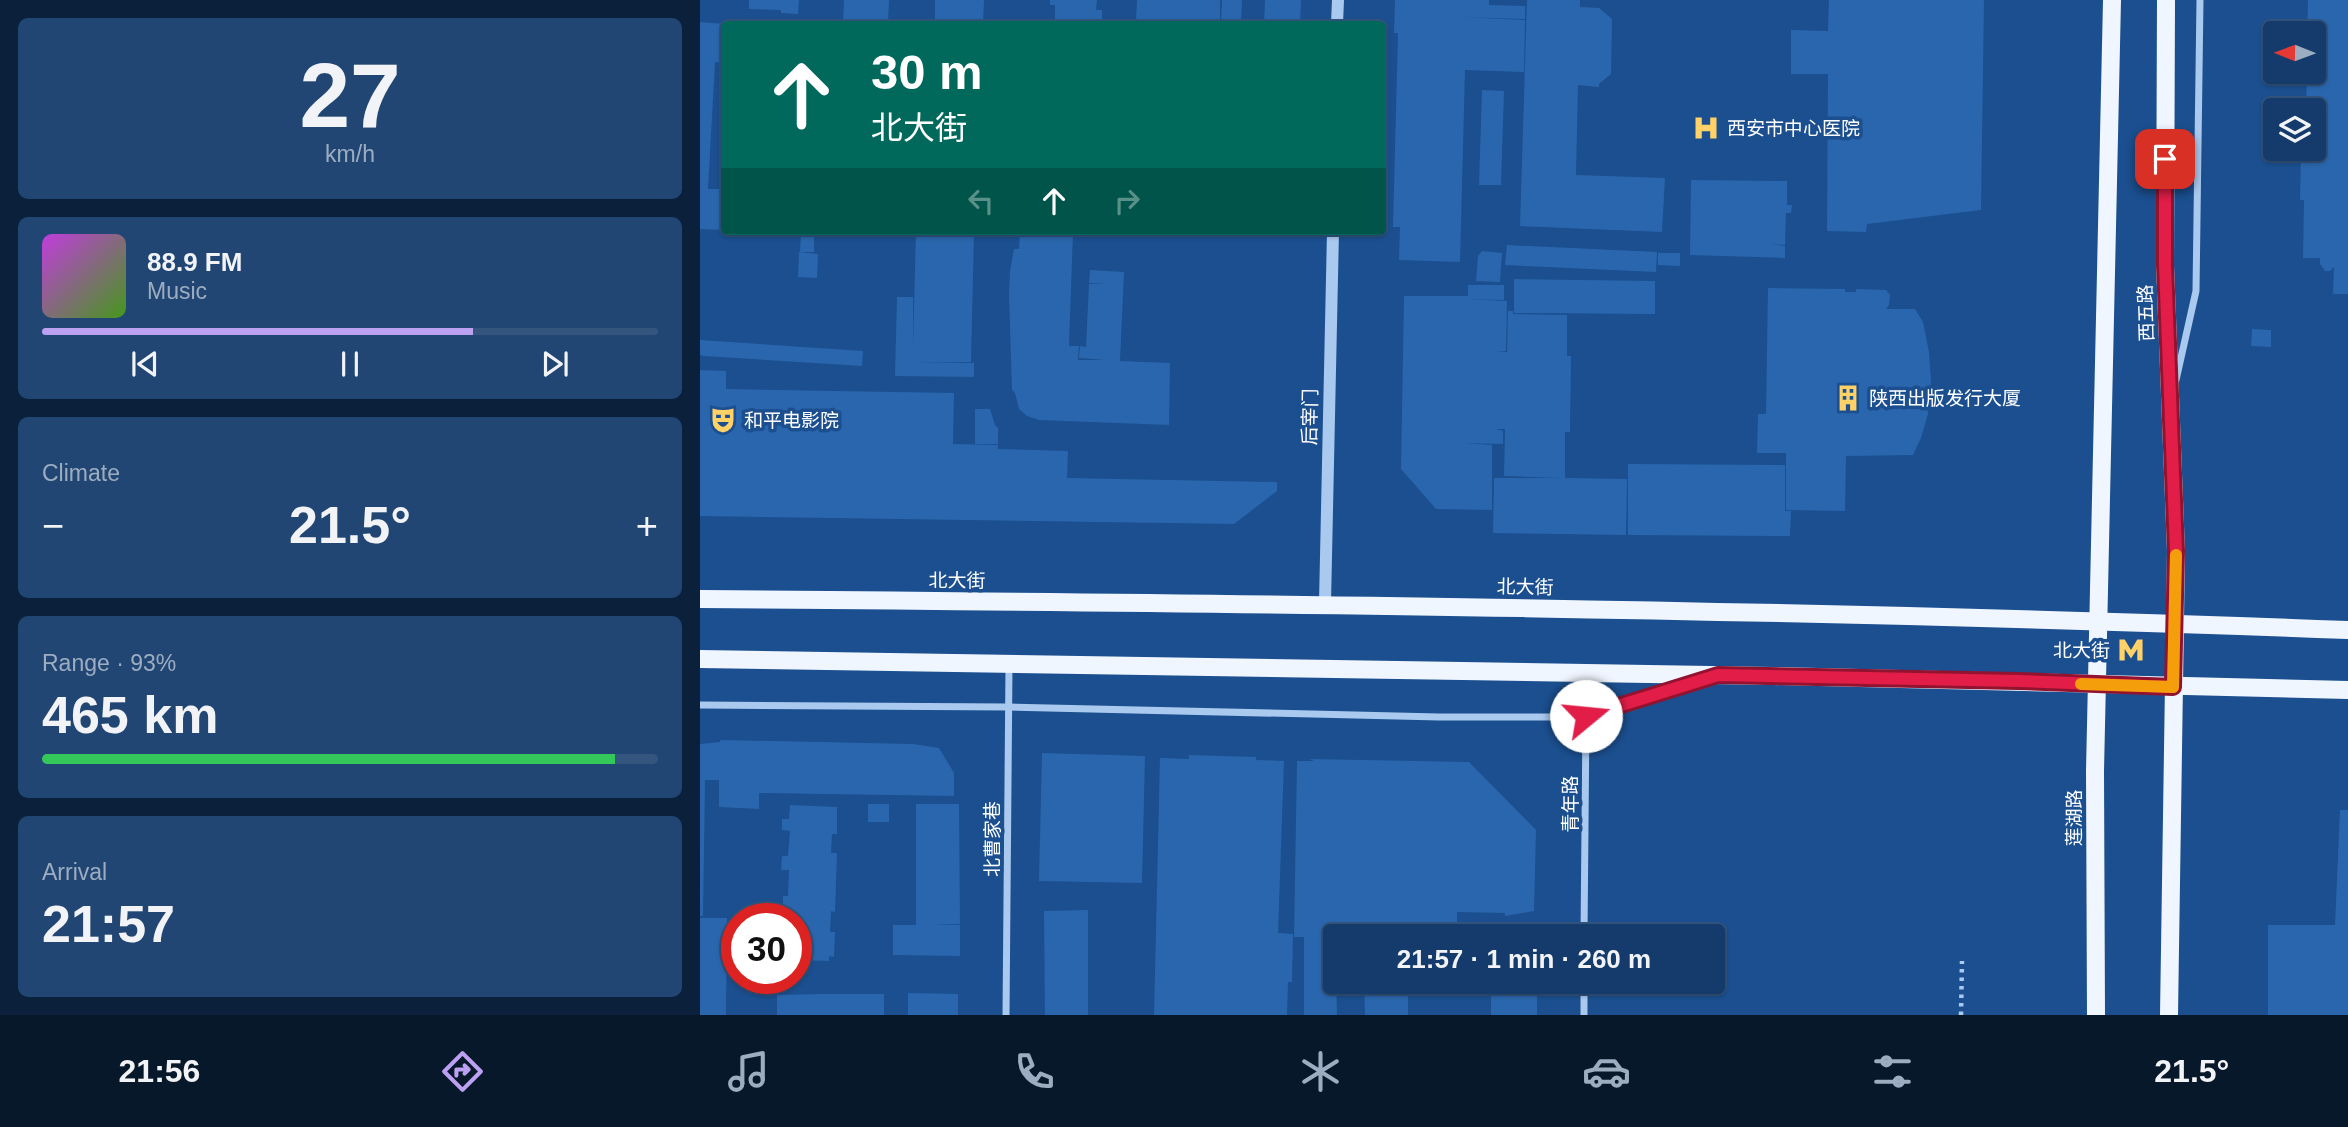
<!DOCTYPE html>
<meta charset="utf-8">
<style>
:root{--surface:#143b6b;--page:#214673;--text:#f1f3f6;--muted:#9dadc1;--line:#33557e;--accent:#bca0f2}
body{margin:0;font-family:Helvetica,"Noto Sans SC",sans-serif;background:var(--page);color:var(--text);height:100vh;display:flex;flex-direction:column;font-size:26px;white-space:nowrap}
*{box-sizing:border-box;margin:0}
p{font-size:23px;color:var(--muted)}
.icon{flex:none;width:38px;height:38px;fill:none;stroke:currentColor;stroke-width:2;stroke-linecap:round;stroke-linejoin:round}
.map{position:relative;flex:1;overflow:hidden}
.side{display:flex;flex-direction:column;gap:18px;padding:18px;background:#0b203b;width:700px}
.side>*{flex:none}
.guide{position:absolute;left:21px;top:21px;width:665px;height:214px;border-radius:7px;box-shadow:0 2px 5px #0004,0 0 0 2px var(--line);background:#00695c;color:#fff;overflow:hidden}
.needle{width:46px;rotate:271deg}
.tools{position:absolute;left:1563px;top:21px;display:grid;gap:14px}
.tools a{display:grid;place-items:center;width:63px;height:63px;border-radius:7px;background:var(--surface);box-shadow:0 2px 5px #0004,0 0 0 2px var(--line);font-size:35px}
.speed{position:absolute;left:21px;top:903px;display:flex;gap:14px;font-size:35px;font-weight:700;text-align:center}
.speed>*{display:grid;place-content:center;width:91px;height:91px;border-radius:50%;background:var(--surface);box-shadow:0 2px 5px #0004,0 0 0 2px var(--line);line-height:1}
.speed .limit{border:10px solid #d22;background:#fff;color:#111}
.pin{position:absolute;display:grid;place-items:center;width:60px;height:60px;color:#fff;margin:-30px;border-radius:14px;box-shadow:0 4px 10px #0006}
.me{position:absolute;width:77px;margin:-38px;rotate:73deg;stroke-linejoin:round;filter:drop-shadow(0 0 5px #0008)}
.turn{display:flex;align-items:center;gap:24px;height:147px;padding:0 35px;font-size:32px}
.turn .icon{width:91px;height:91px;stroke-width:2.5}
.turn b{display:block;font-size:49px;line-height:60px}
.lanes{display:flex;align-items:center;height:66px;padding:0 35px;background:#0003;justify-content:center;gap:35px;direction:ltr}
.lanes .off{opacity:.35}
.big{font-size:52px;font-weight:700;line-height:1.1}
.side .widget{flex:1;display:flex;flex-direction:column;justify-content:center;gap:10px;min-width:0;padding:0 24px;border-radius:10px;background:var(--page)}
.side .dial{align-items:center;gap:0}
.dial b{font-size:91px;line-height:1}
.song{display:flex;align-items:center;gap:21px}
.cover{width:84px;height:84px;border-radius:10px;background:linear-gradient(135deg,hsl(290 70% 55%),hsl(100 70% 35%))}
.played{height:7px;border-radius:4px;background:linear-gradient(90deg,var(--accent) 70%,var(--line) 70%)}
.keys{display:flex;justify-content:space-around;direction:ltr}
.heat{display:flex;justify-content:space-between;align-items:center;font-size:38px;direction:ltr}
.charge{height:10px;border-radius:5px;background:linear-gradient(90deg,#34c759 93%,var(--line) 0)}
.trip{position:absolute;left:623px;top:924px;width:402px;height:70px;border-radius:7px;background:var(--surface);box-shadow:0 2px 5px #0004,0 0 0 2px var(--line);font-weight:700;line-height:70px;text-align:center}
.tabs{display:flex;height:112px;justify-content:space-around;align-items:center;background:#08182b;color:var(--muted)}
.tabs .icon{width:49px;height:49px}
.tabs .active{color:var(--accent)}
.tabs b{font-size:32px;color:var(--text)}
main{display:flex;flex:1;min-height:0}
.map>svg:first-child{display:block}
.building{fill:#2a66ad}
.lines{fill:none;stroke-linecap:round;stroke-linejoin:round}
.path{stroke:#a9c9ee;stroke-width:4.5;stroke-dasharray:3.5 5;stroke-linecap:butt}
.minor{stroke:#a9c9ee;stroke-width:7}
.tertiary{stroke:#a9c9ee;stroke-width:12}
.primary{stroke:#f0f6ff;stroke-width:18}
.route-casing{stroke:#92132f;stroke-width:18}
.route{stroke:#e11d48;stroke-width:12}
.slow{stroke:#f59e0b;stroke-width:12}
.labels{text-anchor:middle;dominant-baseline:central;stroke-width:7;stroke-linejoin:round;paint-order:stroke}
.poi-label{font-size:19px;fill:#fff;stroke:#1b4f8f;text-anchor:start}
.street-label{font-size:19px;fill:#fff;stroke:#1b4f8f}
</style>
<main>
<section class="side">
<div class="widget dial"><b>27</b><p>km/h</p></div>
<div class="widget">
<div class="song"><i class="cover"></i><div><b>88.9 FM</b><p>Music</p></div></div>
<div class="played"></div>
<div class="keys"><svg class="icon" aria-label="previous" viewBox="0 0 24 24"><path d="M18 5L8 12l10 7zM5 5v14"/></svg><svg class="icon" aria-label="pause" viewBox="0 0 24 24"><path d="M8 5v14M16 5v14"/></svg><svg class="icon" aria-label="next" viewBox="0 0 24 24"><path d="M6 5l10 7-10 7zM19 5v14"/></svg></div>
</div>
<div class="widget"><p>Climate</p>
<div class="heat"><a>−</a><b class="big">21.5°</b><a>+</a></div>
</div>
<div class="widget"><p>Range · 93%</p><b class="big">465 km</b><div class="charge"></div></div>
<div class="widget"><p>Arrival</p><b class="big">21:57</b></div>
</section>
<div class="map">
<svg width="1648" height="1015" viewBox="0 0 1648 1015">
<rect width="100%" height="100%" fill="#1b4f8f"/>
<!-- building -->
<g class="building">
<path d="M49,0h50l-1,14 -17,-1v-3l-32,-1z"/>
<path d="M144,0h45l-1,24h-45z"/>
<path d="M235,0h49l-1,24h-43v-4h-5z"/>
<path d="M350,0h47l-1,10h6v14h-47v-19h-5z"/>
<path d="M437,0h83v24l-84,-2z"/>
<path d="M522,0h20l-1,24h-20z"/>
<path d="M565,0h36l-1,24h-36z"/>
<path d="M695,0h94v5l36,1v13l-64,-2 64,3 -1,52 -59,-2 -5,192 -61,-2 1,-33h-7l5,-194h-4z"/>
<path d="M827,0h53v7l19,1 13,11 -1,55 -12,10v3l-21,-2 -2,90 89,3 -3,54 -142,-6z"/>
<path d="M1129,0h155l-3,210 -114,14 -1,8 -39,-1 1,-157h-37v-44l37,1z"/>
<path d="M1608,0h40v294h-15l1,-27 -4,4h-5l-5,-7v-6h-17l1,-58h-4l1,-51h13v-39h-8l1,-38h7v-39h-7z"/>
<path d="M0,22l24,2v39l-9,-1 -7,127h16v41l-24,-1z"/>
<path d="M782,90l22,1 -3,94h-22z"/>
<path d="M991,180l96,1v24h5l-1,8h-5l-1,32 -15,-1 15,2v12l-95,-3z"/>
<path d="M101,231h13v21h-14z"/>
<path d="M216,231h58l-3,131h-59l62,1v14l-79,-1 2,-79h16v51z"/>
<path d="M320,231h53l-4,115h10l-1,14h27l-26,-2 1,-12 6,1 3,-63h19l-19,-1 1,-13 34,2 -4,89 50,2 -1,62 -130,-5 -12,-4 -8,-7 -4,-16 -3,-3 -3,-95 1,-24 4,-22h5z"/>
<path d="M807,245l150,7 -1,20 -151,-7z"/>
<path d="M782,251l20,2 -2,29 -24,-1 2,-25z"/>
<path d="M99,252l19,2 -1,24 -19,-1z"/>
<path d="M958,253h22v13l-22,-1z"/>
<path d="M814,279l141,2v33l-141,-1z"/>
<path d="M768,285h36v15l-37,-1 40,2 -1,50 -9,1h10l1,-41h5v3l54,1v41h4l-1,76h-5v46l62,1 -1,56 -133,-2 1,-55h66l-56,-2 1,-47h-9l7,2v13l-38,-1 27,2v65l-56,-1 -35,-40 3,-173h64z"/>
<path d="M1068,288l77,1v3h11v-3l30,1 4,5 -1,10 -3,4h29l8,13 6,30 2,30 -3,32 -7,24 -8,17 -67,1 -1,55 -59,-1v-57h-29l1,-39h8z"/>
<path d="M1552,329l19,1v17l-20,-1z"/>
<path d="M0,340l163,11 -1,15 -158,-10 -4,-1z"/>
<path d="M0,370l26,1v18l228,4 -1,51 45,1v4l70,2 -1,27 210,4v9l-43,33 -534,-8z"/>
<path d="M275,409h15l5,16 3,3v16h-23z"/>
<path d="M928,464l157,1v46h6l-1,25 -162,-1z"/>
<path d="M20,740l193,4 26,4 15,25v23l-195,-3v16l-40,-2v-27h-14l-2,136h-3v-172l20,-2z"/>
<path d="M342,753l103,3 -3,127 -103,-2z"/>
<path d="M489,755l67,2v3l28,1 -6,172 15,1 -1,48h-4l-1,33h-133l6,-257 29,1z"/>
<path d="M609,759l160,3 67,68 -2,81 -29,5v-3l-48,-1v14l-98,-2v6h-22v6h-2l2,79h-33v-78h-10l3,-176h17z"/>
<rect x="168" y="804" width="21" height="18"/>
<path d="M216,804h43l1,120 -29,1h29v31l-67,-1v-30h23z"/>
<path d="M90,805l47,2v27h-5l-1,19h6l-2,59 -4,-1 -1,21h5l-1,25 -5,-1v5l-33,-1v-41h-8v-13h-5v-10h5l1,-26h-8l1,-14h6l2,-25 -8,-1v-11h7z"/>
<path d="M1640,810h8v205h-80v-90h67z"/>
<path d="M388,910v105h-43l-1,-104z"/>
<path d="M0,918h27l-1,97h-26z"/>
<path d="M664,982h44v33h-43z"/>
<rect x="791" y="982" width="46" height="33"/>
<path d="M208,993l50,1v21h-50z"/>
<path d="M122,994h62v21h-107v-20z"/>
</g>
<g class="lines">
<!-- path -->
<path class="path" d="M1261,1015l1,-54"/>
<!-- minor -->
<g class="minor">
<path d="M1476,380l20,-89 4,-291"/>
<path d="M884,675l2,42 -2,219"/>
<path d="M0,705l308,2 431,10h147l112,-36"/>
<path d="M306,1015l3,-349"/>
<path d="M884,1015v-33"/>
</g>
<!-- tertiary -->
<g class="tertiary">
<path d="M637,24l1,-24"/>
<path d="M625,603l8,-372"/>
</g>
<!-- primary -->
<g class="primary">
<path d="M1466,0l-1,265 11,286 -7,464"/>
<path d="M0,599c549,4 1099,10 1648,31"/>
<path d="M0,659l1073,17 575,14"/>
<path d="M1396,1015l-1,-244 17,-771"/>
</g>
</g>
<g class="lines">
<!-- route casing -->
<g class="route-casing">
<path id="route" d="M886,716l132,-41 301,6 154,6 3,-136 -11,-286v-106"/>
</g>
<!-- route -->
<use href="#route" class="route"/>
<!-- slow -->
<path class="slow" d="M1381,684l92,3 3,-132"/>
</g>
<!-- icons -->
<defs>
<g id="hospital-bare" transform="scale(2.1)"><path d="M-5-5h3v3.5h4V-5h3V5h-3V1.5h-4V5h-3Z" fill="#ffd166" stroke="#1b4f8f" stroke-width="2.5" paint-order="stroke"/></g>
<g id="building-bare" transform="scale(2.1)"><path d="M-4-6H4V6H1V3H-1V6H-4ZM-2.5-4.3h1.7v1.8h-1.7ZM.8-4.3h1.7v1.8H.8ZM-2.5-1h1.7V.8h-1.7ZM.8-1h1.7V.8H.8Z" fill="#ffd166" stroke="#1b4f8f" stroke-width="2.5" paint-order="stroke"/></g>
<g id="theatre-bare" transform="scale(2.1)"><path d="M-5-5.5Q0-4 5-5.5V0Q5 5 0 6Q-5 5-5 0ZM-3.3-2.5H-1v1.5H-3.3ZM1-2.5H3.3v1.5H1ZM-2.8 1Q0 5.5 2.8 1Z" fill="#ffd166" stroke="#1b4f8f" stroke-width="2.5" paint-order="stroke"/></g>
<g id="metro-bare" transform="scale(2.1)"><path d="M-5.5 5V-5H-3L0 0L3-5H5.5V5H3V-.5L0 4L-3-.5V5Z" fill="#ffd166" stroke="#1b4f8f" stroke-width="2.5" paint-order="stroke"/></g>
</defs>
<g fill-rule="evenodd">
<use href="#hospital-bare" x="1006" y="128"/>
<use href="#building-bare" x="1148" y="398"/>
<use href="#theatre-bare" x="23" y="420"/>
<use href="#metro-bare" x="1431" y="650"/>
</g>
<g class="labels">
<!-- poi labels -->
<g class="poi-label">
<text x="1027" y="128">西安市中心医院</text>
<text x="1169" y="398">陕西出版发行大厦</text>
<text x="44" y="420">和平电影院</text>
<text x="1410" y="650" text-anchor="end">北大街</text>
</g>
<!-- street labels -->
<g class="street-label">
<text transform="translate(1446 313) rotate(-92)">西五路</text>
<text transform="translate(610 417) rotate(-89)">后宰门</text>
<text x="257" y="580">北大街</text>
<text transform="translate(825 587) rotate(1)">北大街</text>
<text transform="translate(870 804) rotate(-90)">青年路</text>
<text transform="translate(1374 818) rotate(-90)">莲湖路</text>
<text transform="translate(292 839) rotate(-90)">北曹家巷</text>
</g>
</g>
</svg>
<div class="tools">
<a><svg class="needle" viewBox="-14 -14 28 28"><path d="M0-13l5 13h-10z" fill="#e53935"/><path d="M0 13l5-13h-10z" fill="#9dadc1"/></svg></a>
<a><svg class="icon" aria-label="layers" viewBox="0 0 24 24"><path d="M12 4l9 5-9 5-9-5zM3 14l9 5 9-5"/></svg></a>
</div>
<div class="speed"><div class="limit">30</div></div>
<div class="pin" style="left:1465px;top:159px;background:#d93025"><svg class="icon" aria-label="arrive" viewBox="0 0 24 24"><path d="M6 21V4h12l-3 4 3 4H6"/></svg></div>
<svg class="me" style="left:886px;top:716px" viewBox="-20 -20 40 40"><circle r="19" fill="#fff"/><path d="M0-13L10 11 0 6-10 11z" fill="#e11d48"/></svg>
<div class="trip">21:57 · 1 min · 260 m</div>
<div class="guide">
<div class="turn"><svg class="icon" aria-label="ahead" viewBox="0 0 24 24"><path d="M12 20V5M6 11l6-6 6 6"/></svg><div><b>30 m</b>北大街</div></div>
<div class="lanes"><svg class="icon off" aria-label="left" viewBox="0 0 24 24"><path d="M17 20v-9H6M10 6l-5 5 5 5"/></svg><svg class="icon" aria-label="ahead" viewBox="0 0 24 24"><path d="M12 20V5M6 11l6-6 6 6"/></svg><svg class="icon off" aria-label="right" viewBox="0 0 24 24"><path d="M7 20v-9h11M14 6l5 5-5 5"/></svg></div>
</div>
</div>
</main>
<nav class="tabs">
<b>21:56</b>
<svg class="icon active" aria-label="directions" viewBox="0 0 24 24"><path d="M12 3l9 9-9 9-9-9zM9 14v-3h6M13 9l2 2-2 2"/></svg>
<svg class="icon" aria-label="music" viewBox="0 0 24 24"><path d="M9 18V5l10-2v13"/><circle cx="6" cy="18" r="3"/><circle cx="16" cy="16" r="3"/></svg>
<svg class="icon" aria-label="phone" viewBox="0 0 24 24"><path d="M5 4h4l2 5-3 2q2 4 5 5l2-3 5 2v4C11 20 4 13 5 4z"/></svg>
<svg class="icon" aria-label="climate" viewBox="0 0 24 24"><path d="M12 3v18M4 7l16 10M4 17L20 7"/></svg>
<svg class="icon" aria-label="car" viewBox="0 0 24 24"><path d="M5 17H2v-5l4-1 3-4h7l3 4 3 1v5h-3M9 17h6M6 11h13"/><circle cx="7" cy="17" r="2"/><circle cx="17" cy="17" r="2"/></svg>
<svg class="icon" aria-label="filters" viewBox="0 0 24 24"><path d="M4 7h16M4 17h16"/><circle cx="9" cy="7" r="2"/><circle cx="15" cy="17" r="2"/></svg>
<b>21.5°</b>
</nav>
